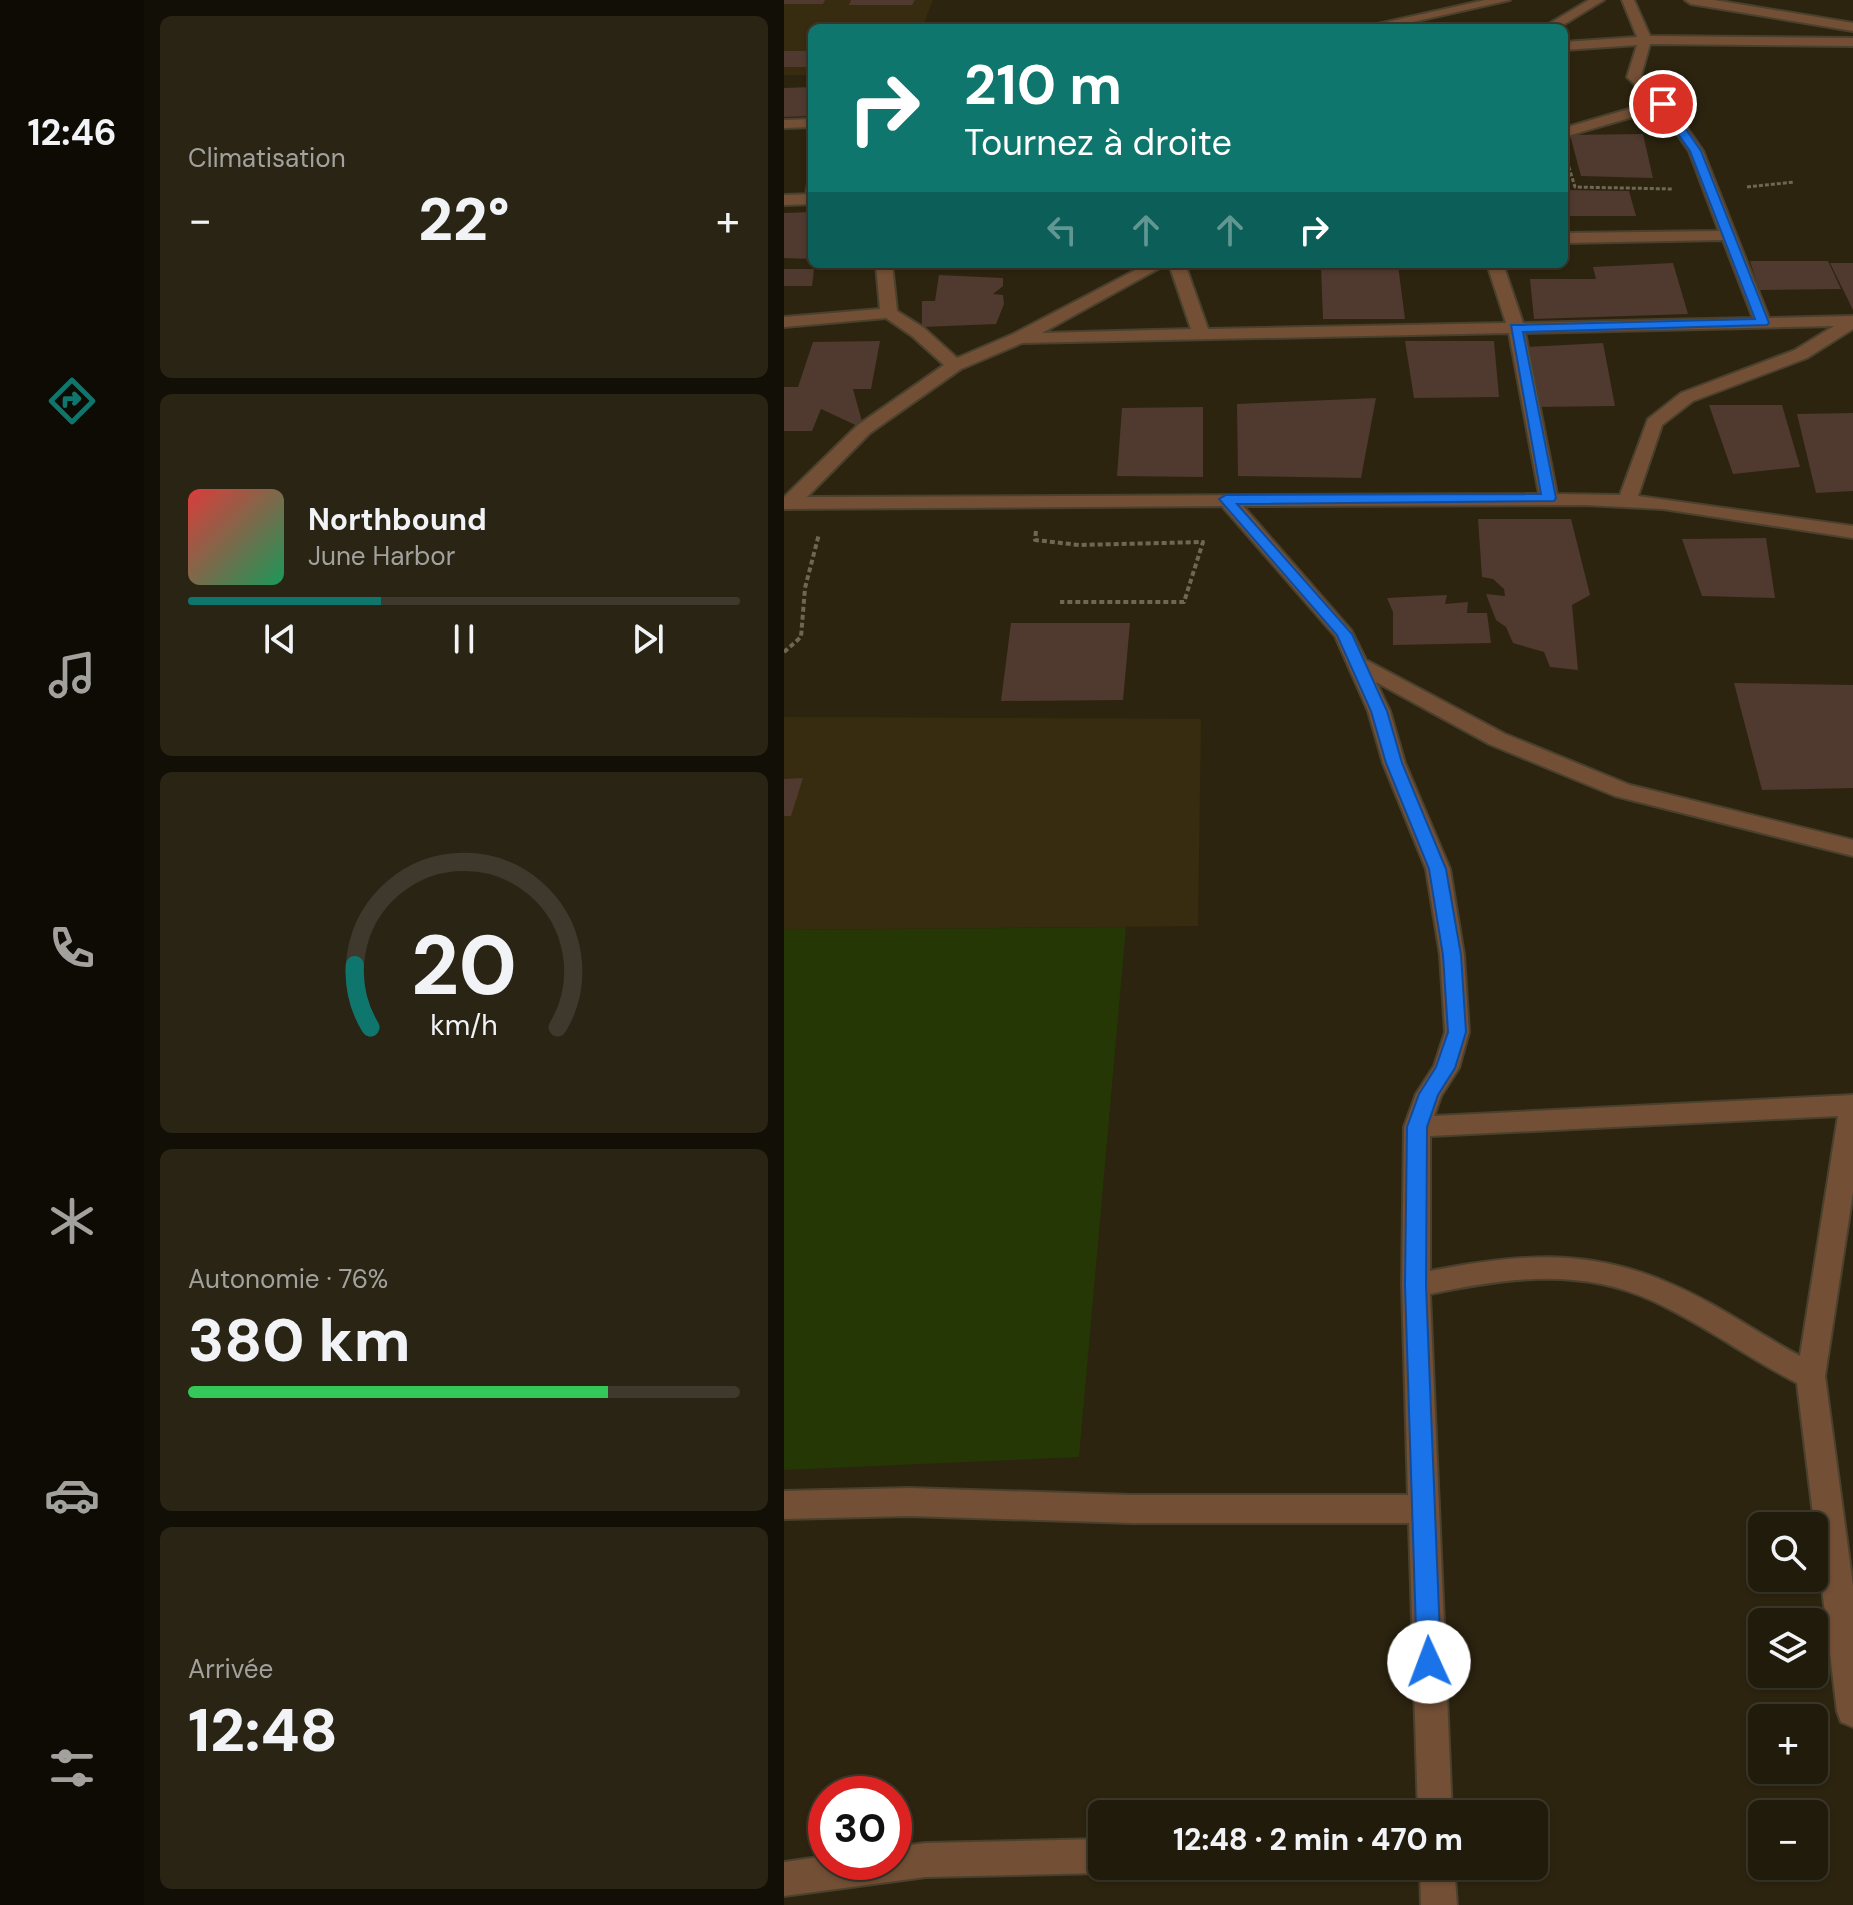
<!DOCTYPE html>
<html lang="fr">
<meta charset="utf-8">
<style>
:root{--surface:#211b0b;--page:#292414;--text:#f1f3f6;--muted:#a2a19d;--line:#3e392c;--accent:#0f766e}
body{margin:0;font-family:"DM Sans",sans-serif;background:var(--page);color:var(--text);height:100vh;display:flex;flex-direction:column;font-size:30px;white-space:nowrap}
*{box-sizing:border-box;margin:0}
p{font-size:26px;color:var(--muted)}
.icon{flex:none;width:44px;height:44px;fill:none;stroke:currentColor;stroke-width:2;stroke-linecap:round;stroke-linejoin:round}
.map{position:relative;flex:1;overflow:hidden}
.details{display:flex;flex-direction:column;gap:16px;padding:16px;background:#120f06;width:640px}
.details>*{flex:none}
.banner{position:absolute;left:24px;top:24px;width:760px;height:244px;border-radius:12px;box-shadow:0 2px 6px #0004,0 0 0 2px var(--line);background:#0f766e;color:#fff;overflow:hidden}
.fabs{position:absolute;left:964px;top:1512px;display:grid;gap:16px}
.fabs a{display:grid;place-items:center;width:80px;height:80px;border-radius:12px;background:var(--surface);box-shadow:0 2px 6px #0004,0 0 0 2px var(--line);font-size:40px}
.speed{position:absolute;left:24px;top:1776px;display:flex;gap:16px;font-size:40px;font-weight:700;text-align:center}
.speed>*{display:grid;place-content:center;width:104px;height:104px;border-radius:50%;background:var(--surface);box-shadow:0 2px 6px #0004,0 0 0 2px var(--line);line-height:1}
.speed .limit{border:12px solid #d22;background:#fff;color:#111}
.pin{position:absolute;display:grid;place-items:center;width:68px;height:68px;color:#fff;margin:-34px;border:4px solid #fff;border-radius:50%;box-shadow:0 2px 8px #0007}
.me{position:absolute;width:88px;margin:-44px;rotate:358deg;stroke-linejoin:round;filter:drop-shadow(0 0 6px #0008)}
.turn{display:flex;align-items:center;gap:28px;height:168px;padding:0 24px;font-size:36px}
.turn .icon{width:104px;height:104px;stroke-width:2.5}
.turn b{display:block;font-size:56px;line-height:68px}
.lanes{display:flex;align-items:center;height:76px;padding:0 24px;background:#0003;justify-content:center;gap:40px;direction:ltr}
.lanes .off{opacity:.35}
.big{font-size:60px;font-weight:800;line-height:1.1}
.details .card{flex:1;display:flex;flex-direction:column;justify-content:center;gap:12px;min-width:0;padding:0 28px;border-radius:12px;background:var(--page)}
.details .dial{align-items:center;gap:0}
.dial svg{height:208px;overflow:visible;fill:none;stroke:var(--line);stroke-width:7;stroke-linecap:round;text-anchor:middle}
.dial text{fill:var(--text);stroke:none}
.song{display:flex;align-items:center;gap:24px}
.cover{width:96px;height:96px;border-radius:12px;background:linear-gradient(135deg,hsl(0 70% 55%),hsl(150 70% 35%))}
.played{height:8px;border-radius:4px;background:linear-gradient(90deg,var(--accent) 35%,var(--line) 35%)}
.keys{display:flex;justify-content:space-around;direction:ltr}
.heat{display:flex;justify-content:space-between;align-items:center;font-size:44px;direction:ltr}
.charge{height:12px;border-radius:6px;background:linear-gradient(90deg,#34c759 76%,var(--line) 0)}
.trip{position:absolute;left:304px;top:1800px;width:460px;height:80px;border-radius:12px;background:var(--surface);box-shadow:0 2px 6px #0004,0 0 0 2px var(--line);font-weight:800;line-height:80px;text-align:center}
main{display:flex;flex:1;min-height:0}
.dock{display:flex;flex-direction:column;width:144px;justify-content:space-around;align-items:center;background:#0d0b04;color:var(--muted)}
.dock .icon{width:56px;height:56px}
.dock .current{color:var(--accent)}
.dock b{font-size:36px;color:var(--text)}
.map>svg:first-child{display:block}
.built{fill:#372c0f}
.green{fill:#253705}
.building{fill:#50392f}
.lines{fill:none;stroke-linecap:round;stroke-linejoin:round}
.street-casing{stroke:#49412d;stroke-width:4}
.path-far1{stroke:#6d6754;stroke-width:3;stroke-dasharray:4 2;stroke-linecap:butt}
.path{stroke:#6d6754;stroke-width:4;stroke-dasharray:5 3;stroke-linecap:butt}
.street{fill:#734f35;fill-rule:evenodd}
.route{fill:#1a73e8;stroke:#114b97;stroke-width:2}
</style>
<main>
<nav class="dock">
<b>12:46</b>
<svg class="icon current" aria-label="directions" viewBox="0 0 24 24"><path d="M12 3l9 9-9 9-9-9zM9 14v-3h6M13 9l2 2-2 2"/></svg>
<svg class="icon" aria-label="music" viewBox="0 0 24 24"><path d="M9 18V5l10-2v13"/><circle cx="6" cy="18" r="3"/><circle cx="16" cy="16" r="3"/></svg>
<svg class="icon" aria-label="phone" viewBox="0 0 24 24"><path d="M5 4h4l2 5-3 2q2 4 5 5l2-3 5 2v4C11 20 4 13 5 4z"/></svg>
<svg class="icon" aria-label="climate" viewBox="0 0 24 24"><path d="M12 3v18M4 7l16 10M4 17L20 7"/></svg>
<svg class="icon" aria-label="car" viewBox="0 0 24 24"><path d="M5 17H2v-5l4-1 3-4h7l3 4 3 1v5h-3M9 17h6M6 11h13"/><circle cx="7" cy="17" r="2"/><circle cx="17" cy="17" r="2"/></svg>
<svg class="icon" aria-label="filters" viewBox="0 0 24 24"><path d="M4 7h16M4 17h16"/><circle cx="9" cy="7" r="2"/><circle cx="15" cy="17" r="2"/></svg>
</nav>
<section class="details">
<div class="card"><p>Climatisation</p>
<div class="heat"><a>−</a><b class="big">22°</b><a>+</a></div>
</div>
<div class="card">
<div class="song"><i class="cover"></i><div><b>Northbound</b><p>June Harbor</p></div></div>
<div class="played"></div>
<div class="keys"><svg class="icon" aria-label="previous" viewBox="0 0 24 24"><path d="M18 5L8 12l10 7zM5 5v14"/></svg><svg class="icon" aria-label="pause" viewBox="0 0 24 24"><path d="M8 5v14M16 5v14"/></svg><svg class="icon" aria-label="next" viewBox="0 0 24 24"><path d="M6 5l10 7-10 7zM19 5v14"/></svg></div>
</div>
<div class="card dial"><svg viewBox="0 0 100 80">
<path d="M14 69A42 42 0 1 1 86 69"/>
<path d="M14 69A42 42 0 0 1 8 45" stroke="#0f766e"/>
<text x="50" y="56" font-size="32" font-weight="700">20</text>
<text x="50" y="72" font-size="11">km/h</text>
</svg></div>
<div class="card"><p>Autonomie · 76%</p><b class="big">380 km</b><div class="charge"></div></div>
<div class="card"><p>Arrivée</p><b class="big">12:48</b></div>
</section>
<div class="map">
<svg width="1069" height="1905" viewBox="0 0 1069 1905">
<rect width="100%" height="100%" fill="#2c240f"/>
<!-- built -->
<g class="built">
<path d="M0,0h149l-11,28h-110v47h-28z"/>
<path d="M0,717l417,2 -3,207 -414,4z"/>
</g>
<!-- green -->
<path class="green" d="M342,927l-47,530 -295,13v-540z"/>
<!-- building -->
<g class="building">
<path d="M0,0h41l-2,4h-39z"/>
<path d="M67,0h64l-3,5h-63z"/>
<rect x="0" y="51" width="28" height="16"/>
<path d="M28,87v29l-28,1v-29z"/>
<path d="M859,134l10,44 -72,-2 -11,-41z"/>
<path d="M24,171h4v24h-8z"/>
<path d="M780,190l65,1 7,25h-72z"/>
<path d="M28,212v47l-28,-1v-45z"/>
<path d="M966,261h78l13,28 -82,1z"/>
<path d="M889,263l15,51 -154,5 -4,-40h66l-3,-12z"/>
<path d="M1046,263h23v47z"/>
<path d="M614,265l7,54h-82l-2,-53z"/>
<path d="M0,269h30l-2,17h-28z"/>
<path d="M155,275l64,3v8l-10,8 10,1 1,9 -8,20 -74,3v-26h13z"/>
<path d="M96,341l-9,48h-18l11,40 -43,-20 -9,22h-28v-44h14l15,-45z"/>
<path d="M621,341h89l5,56 -85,1z"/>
<path d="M819,343l12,63 -79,1 -10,-60z"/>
<path d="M592,398l-15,80 -123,-2 -1,-72z"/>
<path d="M925,405h73l18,62 -67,7z"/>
<path d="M419,407v70l-86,-1 5,-68z"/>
<path d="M1069,413v78l-37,2 -19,-79z"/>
<path d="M694,519h93l19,76 -18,10 6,65 -28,-3 -6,-15 -31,-9 -7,-16 -10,-7 -10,-26 19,2 -1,-7 -11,-10 -11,-2z"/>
<path d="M982,538l9,60 -73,-2 -20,-57z"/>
<path d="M663,595l-2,9 23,-2 -1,11h20l4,30 -98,2v-33l-6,-14z"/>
<path d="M227,623h119l-7,77 -122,1z"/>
<path d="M950,683l119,2v103l-91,2z"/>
<path d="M19,778l-12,38h-7v-37z"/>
</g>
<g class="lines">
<!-- street casing -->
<g class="street-casing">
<g id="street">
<path d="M701,0h25l-124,28h-26z"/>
<path d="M805,0h15l-46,28h-16z"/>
<path d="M838,0h12l16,36 203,2v8l-203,-2 -9,32 27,25 35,50 66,167 84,-2v13l-46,29 -114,43 -31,24 -24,71 215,30v12l-190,-29 -77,-4 -343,1 108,124 15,30 139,74 125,51 223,55v16l-238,-60 -126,-52 -113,-62 14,29 15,52 45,106 14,86 5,77 -10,36 -18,28 -7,20 419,-21v97l-28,184 28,210v141l-12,-5 -4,-11 -40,-328c-49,-25 -94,-59 -144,-82 -72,-34 -148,-23 -223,-7l22,520h-34l-9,-291h-277l-223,-7 -125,3v-28l125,-3 223,7h276l-6,-210 2,-158 12,-33 18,-28 11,-34 -5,-77 -14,-86 -43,-106 -15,-52 -33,-75 -113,-130 -438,3v-12l74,-72 86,-60 -32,-29 -26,-18 -102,9v-10l96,-8 -4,-45h16l5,47 27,17 33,30 56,-24 134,-70h20l-125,69 149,-4 -22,-65h16l23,65 298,-6 -19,-59h16l20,59 230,-5 -30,-78 -159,3v-10l155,-2 -30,-80 -29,-42 -96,28v-9l89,-26 -26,-25 10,-32 -73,5v-8l73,-5zM1050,326l-39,24 -114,43 -33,26 -28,76 -63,-1 -32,-161zM725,333l30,161 -732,3 63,-64 91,-64 61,-26zM1054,1116l-38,240c-43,-23 -84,-53 -129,-72 -83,-37 -155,-30 -241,-13v-135z"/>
<path d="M901,0h29l139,23v8l-162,-27z"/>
<path d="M28,119v8l-28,1v-8z"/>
<path d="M28,194v10l-28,1v-10z"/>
<path d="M318,1839v27h13l-13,7 -176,4 -142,19v-34l42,-6v6h68v-15l32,-4z"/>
<path d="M636,1866h34l3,39h-36z"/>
</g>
</g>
<!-- path-far1 -->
<g class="path-far1">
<path d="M528,27l7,1"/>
<path d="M783,161l8,26 98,2"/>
<path d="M963,187l47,-5"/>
</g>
<!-- path -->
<g class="path">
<path d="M252,531l-1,9 44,5 124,-3 -19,60h-124"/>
<path d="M0,652l17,-15 4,-49 14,-54"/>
</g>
<!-- street -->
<use href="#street" class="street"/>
</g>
<!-- route -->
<path class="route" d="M879,101l4,1 34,49 68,172 -2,2 -244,7 33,166 -2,3 -317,3 115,130 35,77 15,52 44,106 15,86 5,77 -11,36 -17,27 -11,32 -1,158 15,377 -4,8 -8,3 -9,-3 -3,-8 -12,-377 2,-158 12,-33 17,-27 12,-35 -5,-77 -14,-86 -43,-106 -15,-52 -34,-76 -118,-136 7,-4 315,-1 -30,-169 244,-6 -65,-168 -33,-47z"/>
</svg>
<div class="fabs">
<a><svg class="icon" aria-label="search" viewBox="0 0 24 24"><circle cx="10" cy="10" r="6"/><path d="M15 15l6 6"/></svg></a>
<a><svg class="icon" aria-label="layers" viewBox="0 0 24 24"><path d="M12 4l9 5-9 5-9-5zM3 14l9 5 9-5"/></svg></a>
<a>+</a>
<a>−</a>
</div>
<div class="speed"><div class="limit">30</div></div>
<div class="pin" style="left:879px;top:104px;background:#d93025"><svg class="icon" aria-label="arrive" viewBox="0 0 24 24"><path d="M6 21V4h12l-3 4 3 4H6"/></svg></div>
<svg class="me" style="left:645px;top:1662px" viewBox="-20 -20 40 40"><circle r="19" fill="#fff"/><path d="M0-13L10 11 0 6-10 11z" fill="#1a73e8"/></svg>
<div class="trip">12:48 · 2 min · 470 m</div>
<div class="banner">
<div class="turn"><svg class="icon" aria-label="right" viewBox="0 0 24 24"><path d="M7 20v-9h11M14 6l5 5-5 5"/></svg><div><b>210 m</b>Tournez à droite</div></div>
<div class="lanes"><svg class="icon off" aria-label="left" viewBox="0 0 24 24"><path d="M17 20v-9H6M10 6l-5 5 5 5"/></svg><svg class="icon off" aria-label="ahead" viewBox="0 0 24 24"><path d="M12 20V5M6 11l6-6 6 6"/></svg><svg class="icon off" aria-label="ahead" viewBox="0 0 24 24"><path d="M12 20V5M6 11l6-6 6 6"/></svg><svg class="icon" aria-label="right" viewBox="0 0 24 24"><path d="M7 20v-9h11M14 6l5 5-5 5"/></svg></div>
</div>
</div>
</main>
